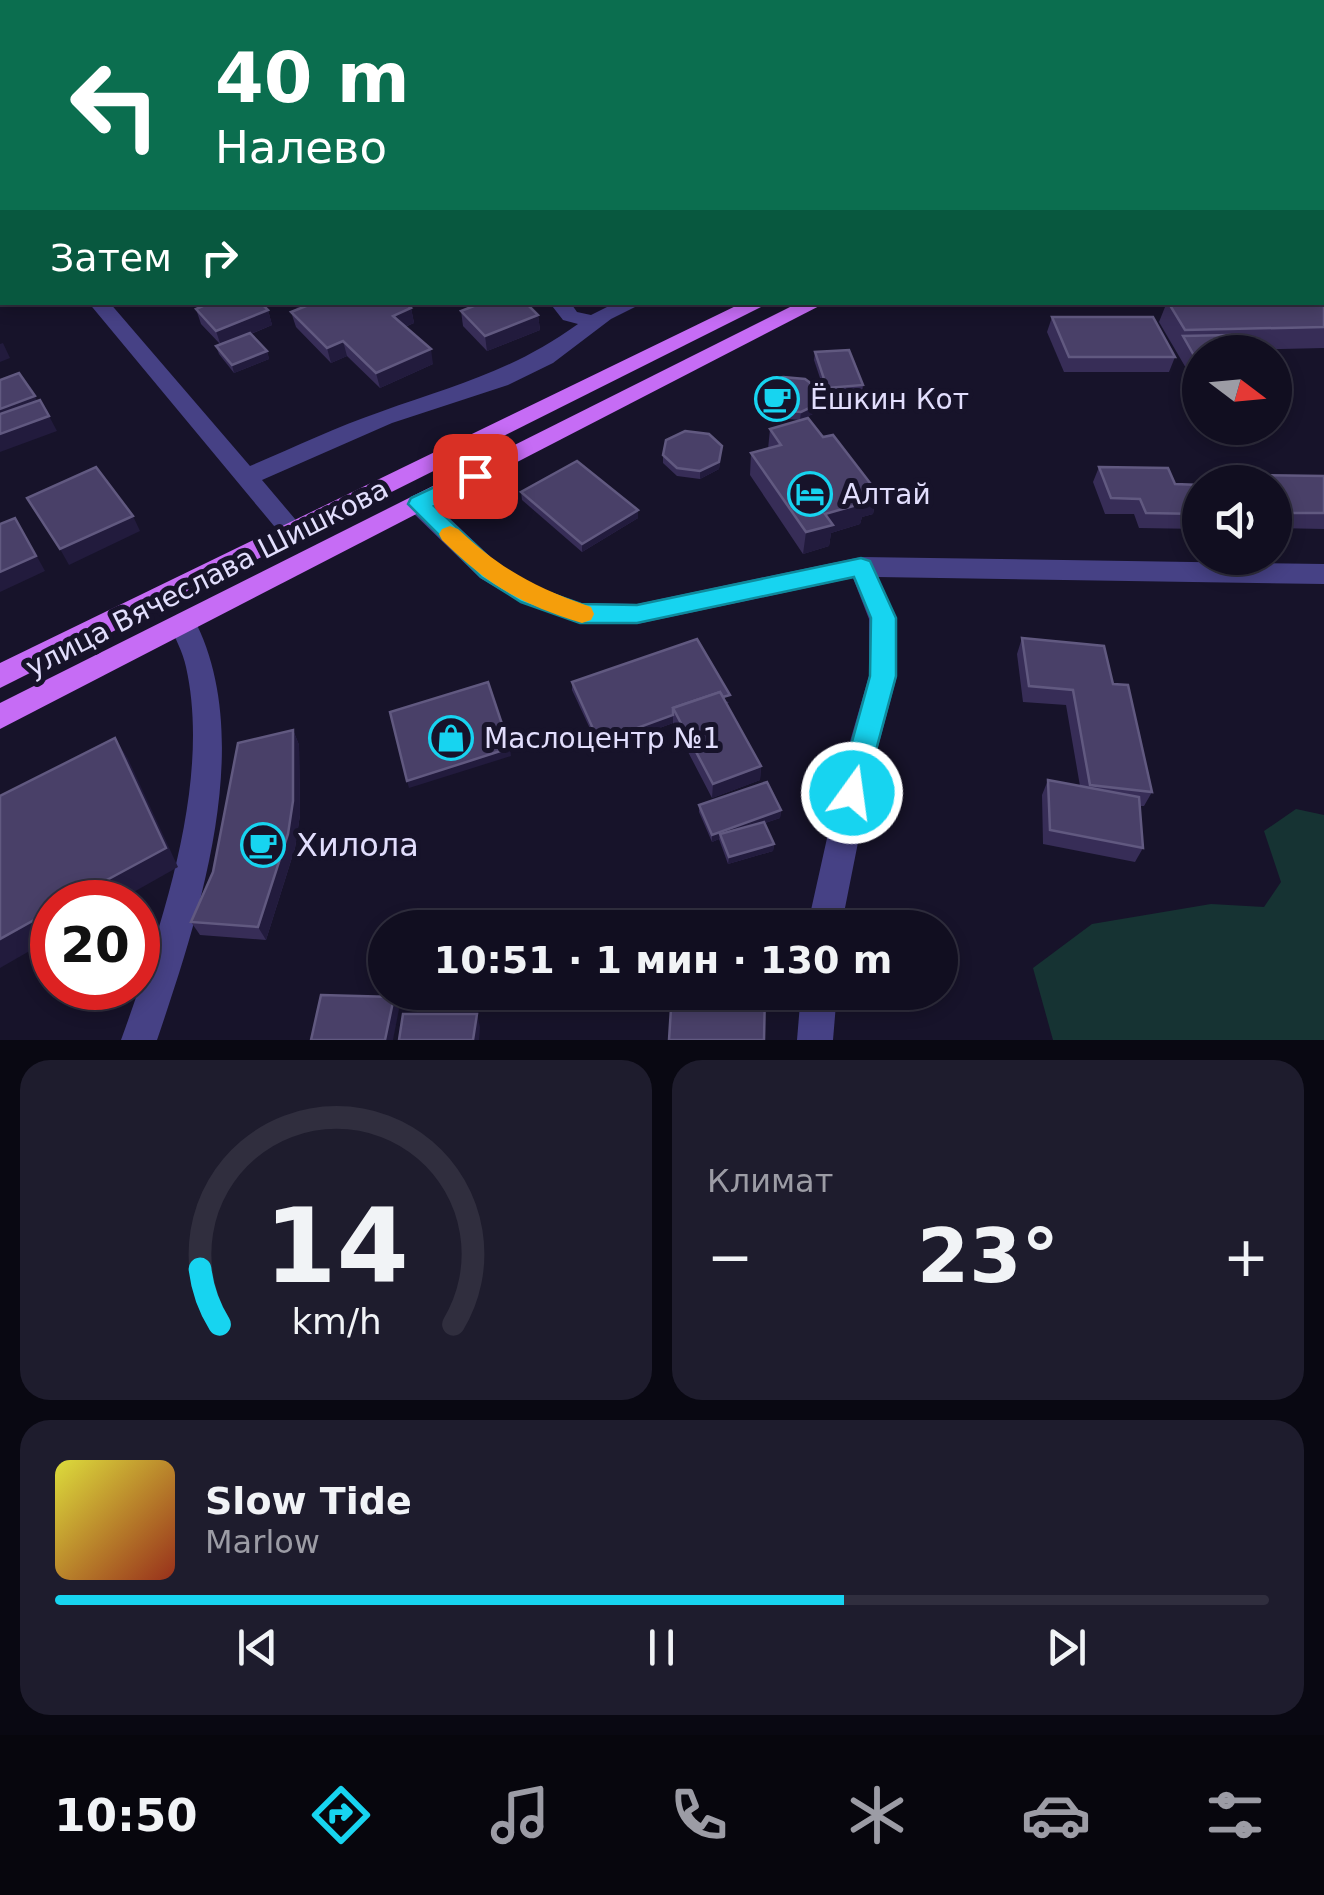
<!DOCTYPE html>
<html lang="ru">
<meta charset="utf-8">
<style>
:root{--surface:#110e20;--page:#1e1c2d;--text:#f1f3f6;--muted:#9c9ca5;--line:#302e3e;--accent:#17d4f0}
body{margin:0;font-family:"DejaVu Sans",sans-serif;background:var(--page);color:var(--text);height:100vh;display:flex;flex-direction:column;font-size:38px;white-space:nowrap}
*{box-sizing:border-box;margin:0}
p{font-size:32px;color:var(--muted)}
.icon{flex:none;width:55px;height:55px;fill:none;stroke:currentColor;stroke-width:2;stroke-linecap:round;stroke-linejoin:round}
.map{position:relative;height:1040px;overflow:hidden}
.sheet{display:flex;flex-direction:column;gap:20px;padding:20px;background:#090812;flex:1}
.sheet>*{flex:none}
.guide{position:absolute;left:0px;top:0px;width:1325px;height:305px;box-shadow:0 5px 15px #0003,0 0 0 2px var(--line);background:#0b6e4f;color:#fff;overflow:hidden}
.needle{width:65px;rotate:106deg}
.tools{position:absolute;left:1182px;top:335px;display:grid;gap:20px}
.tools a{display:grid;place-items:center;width:110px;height:110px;border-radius:50%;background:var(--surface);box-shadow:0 5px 15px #0003,0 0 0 2px var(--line);font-size:50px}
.speed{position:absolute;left:30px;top:880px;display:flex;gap:20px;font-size:50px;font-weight:700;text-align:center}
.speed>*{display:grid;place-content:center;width:130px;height:130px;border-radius:50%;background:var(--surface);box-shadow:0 5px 15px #0003,0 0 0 2px var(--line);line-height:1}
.speed .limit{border:15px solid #d22;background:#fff;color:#111}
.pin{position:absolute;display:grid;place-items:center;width:85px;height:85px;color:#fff;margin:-42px;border-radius:20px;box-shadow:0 5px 15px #0006}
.me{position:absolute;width:110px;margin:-55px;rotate:14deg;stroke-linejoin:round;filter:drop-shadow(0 0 8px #0008)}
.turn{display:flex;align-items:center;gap:35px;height:210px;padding:0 50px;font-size:45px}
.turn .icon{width:130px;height:130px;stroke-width:2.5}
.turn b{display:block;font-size:70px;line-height:85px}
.then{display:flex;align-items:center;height:95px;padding:0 50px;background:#0003;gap:20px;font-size:38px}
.big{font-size:75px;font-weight:800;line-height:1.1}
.sheet .widget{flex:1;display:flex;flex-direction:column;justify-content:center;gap:15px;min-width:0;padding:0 35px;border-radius:30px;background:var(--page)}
.sheet .dial{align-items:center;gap:0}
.dial svg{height:260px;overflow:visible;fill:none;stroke:var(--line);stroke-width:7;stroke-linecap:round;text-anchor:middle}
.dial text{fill:var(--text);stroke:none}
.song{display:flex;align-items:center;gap:30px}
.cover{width:120px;height:120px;border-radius:15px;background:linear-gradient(135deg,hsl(60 70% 55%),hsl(10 70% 35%))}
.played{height:10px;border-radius:5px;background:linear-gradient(90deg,var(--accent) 65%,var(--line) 65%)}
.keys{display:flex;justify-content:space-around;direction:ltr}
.heat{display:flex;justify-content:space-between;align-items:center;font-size:55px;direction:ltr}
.sheet .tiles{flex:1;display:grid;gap:20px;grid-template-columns:1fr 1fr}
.widget:last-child{grid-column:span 2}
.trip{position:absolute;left:368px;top:910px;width:590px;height:100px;border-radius:50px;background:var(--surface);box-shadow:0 5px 15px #0003,0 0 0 2px var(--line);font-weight:800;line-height:100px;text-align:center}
.tab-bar{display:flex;height:160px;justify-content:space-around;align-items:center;background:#07060d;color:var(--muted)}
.tab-bar .icon{width:70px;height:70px}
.tab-bar .on{color:var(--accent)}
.tab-bar b{font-size:45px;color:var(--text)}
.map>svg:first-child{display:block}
.green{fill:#163333}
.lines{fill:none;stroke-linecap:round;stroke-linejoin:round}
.minor{fill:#464185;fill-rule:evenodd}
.major{fill:#c66cf5;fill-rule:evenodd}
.wall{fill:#372d57}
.shaded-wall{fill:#221b3d}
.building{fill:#494068;stroke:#615980;stroke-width:2.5}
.route{fill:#17d4f0;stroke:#0f8a9c;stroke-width:2.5}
.slow{fill:#f59e0b}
.labels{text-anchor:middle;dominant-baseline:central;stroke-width:10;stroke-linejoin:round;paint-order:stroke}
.poi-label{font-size:28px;fill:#e2defd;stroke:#17132a;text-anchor:start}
.street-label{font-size:28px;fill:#e2defd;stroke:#17132a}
.near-poi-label{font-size:32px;fill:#e2defd;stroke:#17132a;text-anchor:start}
</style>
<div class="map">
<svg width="1324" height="1040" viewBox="0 0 1324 1040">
<rect width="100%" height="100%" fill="#17132a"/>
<!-- green -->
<path class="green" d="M1296,809l28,6v225h-271l-20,-72 59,-44 119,-20 53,3 17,-25 -17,-51z"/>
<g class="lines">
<!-- minor -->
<g class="minor">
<rect x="0" y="72" width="2" height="8"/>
<rect x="0" y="179" width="2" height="13"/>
<path d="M88,302h21l141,164c43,-18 86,-39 130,-54 75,-27 131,-40 198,-88l-15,-4 -14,-18h21l7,10 14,3 26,-13 26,1 -32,16 -58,44 -45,22 -116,38 -130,57 44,52 -4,6h-18z"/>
<path d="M419,495l9,3 70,66 41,24 42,15 56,1 224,-47 463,7v20l-446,-7 19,42v57l-23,86 -33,166h-34l37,-166 25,-86v-57l-16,-41 -216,46 -57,-1 -59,-21 -41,-24 -70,-68 -3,-6 3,-6z"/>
<path d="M183,613l10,4c65,122 6,299 -36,423h-36c39,-109 91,-257 65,-373 -3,-15 -11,-29 -17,-43l4,-7z"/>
<path d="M801,992h36l-4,48h-36z"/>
</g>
<!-- major -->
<g class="major">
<path d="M1324,61v9h-2v-9z"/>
<path d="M744,302h27l-771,386v-25z"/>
<path d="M800,302h27l-827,427v-26z"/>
</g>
</g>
<!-- wall -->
<g class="wall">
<path d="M514,0h95l-2,2h-86v-1z"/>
<path d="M1289,0h35v12h-2v-10h-29z"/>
<path d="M1324,298v50l-85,2 -39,2v40l-41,-70 8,-20h155z"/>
<path d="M411,308l3,15 -9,4 28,37 -53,24 -33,-32 -16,7 -35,-36 -5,-15z"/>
<path d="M196,309l72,1 4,15 -21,9 16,17 2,8 -35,14 -15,-19 -3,-8 4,-2 -19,-20z"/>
<path d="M461,311l77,4 2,15 -53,21 -24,-25z"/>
<path d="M1052,317l123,40 -6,15h-105l-17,-40z"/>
<path d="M815,352l48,33 -1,8 -36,3 -12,-36z"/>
<path d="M766,384l51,28 -17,8 -23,-2 -14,-12z"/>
<path d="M770,429l53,8 54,55 -4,22 -11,3 -2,7 -29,9 -2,13 -26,8 -53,-79 1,-22 17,-4z"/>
<path d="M722,446l-3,23 -19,10 -23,-3 -14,-13v-8z"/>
<path d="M1099,467l76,17 25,1v44l-61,-1 -5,-14h-29l-12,-32z"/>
<path d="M1254,475l70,1v53l-49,-1v-46h-24z"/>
<path d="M521,492l117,18v8l-56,34 -60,-52z"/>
<path d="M1022,638l91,46 39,108 -8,14h-4l3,42 -8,14 -92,-18 -1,-49 6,-15 32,6 -14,-81 -43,-3 -6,-48z"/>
<path d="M572,682l157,20 -3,2 35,62 -1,14 -48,18 -39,-75 -73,27 -28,-60z"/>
<path d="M293,730l6,15 1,70 -5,33 -29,92 -66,-5 -9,-13z"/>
<path d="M699,805l82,5 -1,8 -15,5 9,21 -1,7 -45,13 -9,-25 -7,3 -13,-30z"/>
</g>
<!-- shaded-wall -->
<g class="shaded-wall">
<path d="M0,41h2v13l-2,1z"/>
<path d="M295,302h18l-16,7z"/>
<path d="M411,308l3,15 -18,7 -3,-14z"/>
<path d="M268,310l4,15 -51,21 -5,-15z"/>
<path d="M538,315l2,15 -53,21 -2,-15z"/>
<path d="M343,341l4,15 -16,7 -4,-15z"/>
<path d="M3,343l7,15 -10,4v-18z"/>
<path d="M431,349l2,15 -53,24 -4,-15z"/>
<path d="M267,351l2,8 -35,14 -2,-8z"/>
<path d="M35,396l7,15 -42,16v-18z"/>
<path d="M818,404l-1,8 -17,8 1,-8z"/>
<path d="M49,416l8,15 -57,21v-18z"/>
<path d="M722,446l-3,23 -19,10v-8z"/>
<path d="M877,492l-4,22 -11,3 -2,7 -29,9 -2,13 -26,8 3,-22 19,-18 35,-17z"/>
<path d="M638,510v8l-56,34v-8z"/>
<path d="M133,516l7,15 -71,34 -9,-16z"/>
<path d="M24,533l21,38 -45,21v-20z"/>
<path d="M673,715v8l-73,27 -1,-8z"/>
<path d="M293,730l6,15 1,70 -5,33 -29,92 -8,-13z"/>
<path d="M115,738l13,21 50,108 -62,35h-50z"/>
<path d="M510,748l1,8 -102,32 -2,-7z"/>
<path d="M761,766l-1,14 -48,18 1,-14z"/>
<path d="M781,810l-1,8 -59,20 -1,-4 -1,5 -7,3v-7z"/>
<path d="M774,844l-1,7 -45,13 1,-7z"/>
<path d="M52,910v28l-52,30v-29z"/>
<path d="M394,997l5,12 -6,31h-8z"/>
<path d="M477,1014l3,13 -1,13h-6z"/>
</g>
<!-- building -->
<g class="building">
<path d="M537,0h40l-2,2z"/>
<path d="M993,0h35l3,2h-35z"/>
<path d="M2,27v14h-2v-13z"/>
<path d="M2,81v18h-2v-17z"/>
<path d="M0,107h2v15l-2,-1z"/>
<path d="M1322,207l2,1v56l-2,1z"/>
<path d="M1322,298h2v29l-139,3 -17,-28h154z"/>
<path d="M212,302h48l8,8 -52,21 -20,-22z"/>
<path d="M316,302h88l7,6 -18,8 38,33 -55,24 -33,-32 -16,7 -36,-36z"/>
<path d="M484,302h41l13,13 -53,21 -24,-25z"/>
<path d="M1052,317h101l22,40h-106z"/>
<path d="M250,333l17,18 -35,14 -16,-19z"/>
<path d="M1230,335l11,17h-41v14l-17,-30z"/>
<path d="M849,350l14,35 -36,3 -12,-36z"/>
<path d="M19,373l16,23 -35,13v-29z"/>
<path d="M783,377l22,2 15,11 -2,14 -17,8 -23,-2 -14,-12 2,-14z"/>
<path d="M40,400l9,16 -49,18v-20z"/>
<path d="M808,418l15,19 10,-2 44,57 -17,5 4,6 -39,11 8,11 -27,7 -55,-79 30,-8 -11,-16z"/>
<path d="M685,431l24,3 13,12 -3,16 -19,9 -23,-3 -14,-13 3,-15z"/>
<path d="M577,461l61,49 -56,34 -61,-52z"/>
<path d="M96,467l37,49 -73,33 -33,-51z"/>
<path d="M1099,467l69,1 7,16 25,1v29l-54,-1 -6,-14 -29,-1z"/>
<path d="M1254,475l70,1v37h-49v-31h-17z"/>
<path d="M15,518l21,38 -36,16v-48z"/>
<path d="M1022,638l82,8 9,38 15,1 24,107 -62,-7 -17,-95 -44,-4z"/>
<path d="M697,639l33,56 -7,2 -3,-5 -47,16v7l-74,27 -27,-60z"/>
<path d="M488,682l22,66 -103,33 -17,-69z"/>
<path d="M720,692l41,74 -48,18 -40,-76z"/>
<path d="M293,730v71l-5,33 -30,93 -67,-5 22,-50 25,-129z"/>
<path d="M115,738l51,110 -100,54h-14v8l-52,29v-143z"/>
<path d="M1048,780l91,17 4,51 -93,-18z"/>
<path d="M767,782l14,28 -69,25 -13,-30z"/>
<path d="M764,822l10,22 -45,13 -9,-23z"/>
<path d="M672,992h93l-1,48h-95z"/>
<path d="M321,995l73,2 -9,43h-74z"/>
<path d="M403,1014h74l-4,26h-74z"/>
</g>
<!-- route -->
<path class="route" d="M475,468l11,8 -4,5 -48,25 63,59 41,24 43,15 56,1 224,-47 9,3 26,57v58l-34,126 -10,4 -10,-4 -4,-9 32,-117 1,-58 -17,-41 -217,46h-57l-59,-21 -40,-25 -73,-73 3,-6z"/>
<!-- slow -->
<path class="slow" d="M450,526l8,3c44,41 76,58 133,78l3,7 -3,6 -9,3c-63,-20 -93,-37 -140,-83l-3,-6 3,-5z"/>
<!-- icons -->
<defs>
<g id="cafe-ring" transform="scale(2.25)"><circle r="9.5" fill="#17132a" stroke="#17d4f0" stroke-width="1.5"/><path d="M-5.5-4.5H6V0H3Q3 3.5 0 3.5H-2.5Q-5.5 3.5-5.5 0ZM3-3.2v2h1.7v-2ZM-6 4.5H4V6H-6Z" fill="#17d4f0"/></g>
<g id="hotel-ring" transform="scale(2.25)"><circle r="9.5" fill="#17132a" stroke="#17d4f0" stroke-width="1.5"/><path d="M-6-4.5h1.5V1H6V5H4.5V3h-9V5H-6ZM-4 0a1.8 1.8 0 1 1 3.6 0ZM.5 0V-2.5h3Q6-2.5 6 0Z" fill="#17d4f0"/></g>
<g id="shop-ring" transform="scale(2.25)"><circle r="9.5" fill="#17132a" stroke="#17d4f0" stroke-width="1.5"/><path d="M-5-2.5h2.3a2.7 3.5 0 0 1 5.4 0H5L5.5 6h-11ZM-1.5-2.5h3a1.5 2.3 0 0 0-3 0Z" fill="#17d4f0"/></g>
</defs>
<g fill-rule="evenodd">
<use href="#cafe-ring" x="777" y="399"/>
<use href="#hotel-ring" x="810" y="494"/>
<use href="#shop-ring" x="451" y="738"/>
<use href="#cafe-ring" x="263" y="845"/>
</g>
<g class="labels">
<!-- poi labels -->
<g class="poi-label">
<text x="810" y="399">Ёшкин Кот</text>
<text x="842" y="494">Алтай</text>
<text x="484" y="738">Маслоцентр №1</text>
</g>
<!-- street labels -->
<g class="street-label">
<text transform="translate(207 578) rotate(-27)">улица Вячеслава Шишкова</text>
</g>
<!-- near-poi labels -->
<g class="near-poi-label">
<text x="296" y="845">Хилола</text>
</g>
</g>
</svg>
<div class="tools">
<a><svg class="needle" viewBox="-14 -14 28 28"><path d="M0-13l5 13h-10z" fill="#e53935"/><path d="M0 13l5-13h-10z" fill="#9c9ca5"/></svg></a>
<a><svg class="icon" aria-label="sound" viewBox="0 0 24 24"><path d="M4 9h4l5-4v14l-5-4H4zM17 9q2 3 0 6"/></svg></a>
</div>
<div class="speed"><div class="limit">20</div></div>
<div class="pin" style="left:475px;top:476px;background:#d93025"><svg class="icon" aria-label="arrive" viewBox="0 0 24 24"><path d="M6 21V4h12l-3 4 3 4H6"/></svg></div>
<svg class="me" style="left:852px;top:793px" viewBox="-20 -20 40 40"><circle r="17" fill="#17d4f0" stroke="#fff" stroke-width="3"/><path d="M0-11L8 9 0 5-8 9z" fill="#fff"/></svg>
<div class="trip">10:51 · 1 мин · 130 m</div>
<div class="guide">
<div class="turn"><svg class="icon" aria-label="left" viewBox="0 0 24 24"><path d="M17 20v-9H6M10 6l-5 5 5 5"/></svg><div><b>40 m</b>Налево</div></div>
<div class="then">Затем<svg class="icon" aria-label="right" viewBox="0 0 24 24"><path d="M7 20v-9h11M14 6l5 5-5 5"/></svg></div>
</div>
</div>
<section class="sheet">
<div class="tiles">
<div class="widget dial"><svg viewBox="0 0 100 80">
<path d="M14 69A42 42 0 1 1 86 69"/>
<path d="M14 69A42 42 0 0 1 8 52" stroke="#17d4f0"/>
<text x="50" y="56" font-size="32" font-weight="700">14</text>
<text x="50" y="72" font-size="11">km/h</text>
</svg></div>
<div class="widget"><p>Климат</p>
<div class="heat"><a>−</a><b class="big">23°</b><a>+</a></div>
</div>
<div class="widget">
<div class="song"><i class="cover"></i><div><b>Slow Tide</b><p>Marlow</p></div></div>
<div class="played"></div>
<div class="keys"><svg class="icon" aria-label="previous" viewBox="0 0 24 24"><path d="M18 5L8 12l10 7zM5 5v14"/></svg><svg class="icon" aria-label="pause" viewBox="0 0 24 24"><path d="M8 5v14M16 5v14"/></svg><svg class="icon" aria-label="next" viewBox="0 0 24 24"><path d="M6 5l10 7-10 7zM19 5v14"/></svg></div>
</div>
</div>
</section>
<nav class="tab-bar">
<b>10:50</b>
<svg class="icon on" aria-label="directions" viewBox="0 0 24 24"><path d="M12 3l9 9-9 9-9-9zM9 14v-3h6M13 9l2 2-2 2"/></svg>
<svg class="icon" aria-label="music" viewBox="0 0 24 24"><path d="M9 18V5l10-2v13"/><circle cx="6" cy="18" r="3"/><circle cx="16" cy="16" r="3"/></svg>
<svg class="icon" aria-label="phone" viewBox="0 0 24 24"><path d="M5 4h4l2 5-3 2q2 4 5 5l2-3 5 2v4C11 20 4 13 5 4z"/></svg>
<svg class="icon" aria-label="climate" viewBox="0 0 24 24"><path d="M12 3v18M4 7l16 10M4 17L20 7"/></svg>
<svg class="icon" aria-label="car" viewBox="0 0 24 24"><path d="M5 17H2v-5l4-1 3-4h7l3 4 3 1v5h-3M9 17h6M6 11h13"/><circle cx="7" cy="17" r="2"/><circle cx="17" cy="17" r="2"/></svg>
<svg class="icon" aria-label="filters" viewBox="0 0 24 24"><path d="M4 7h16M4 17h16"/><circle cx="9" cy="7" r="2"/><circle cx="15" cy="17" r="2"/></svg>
</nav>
